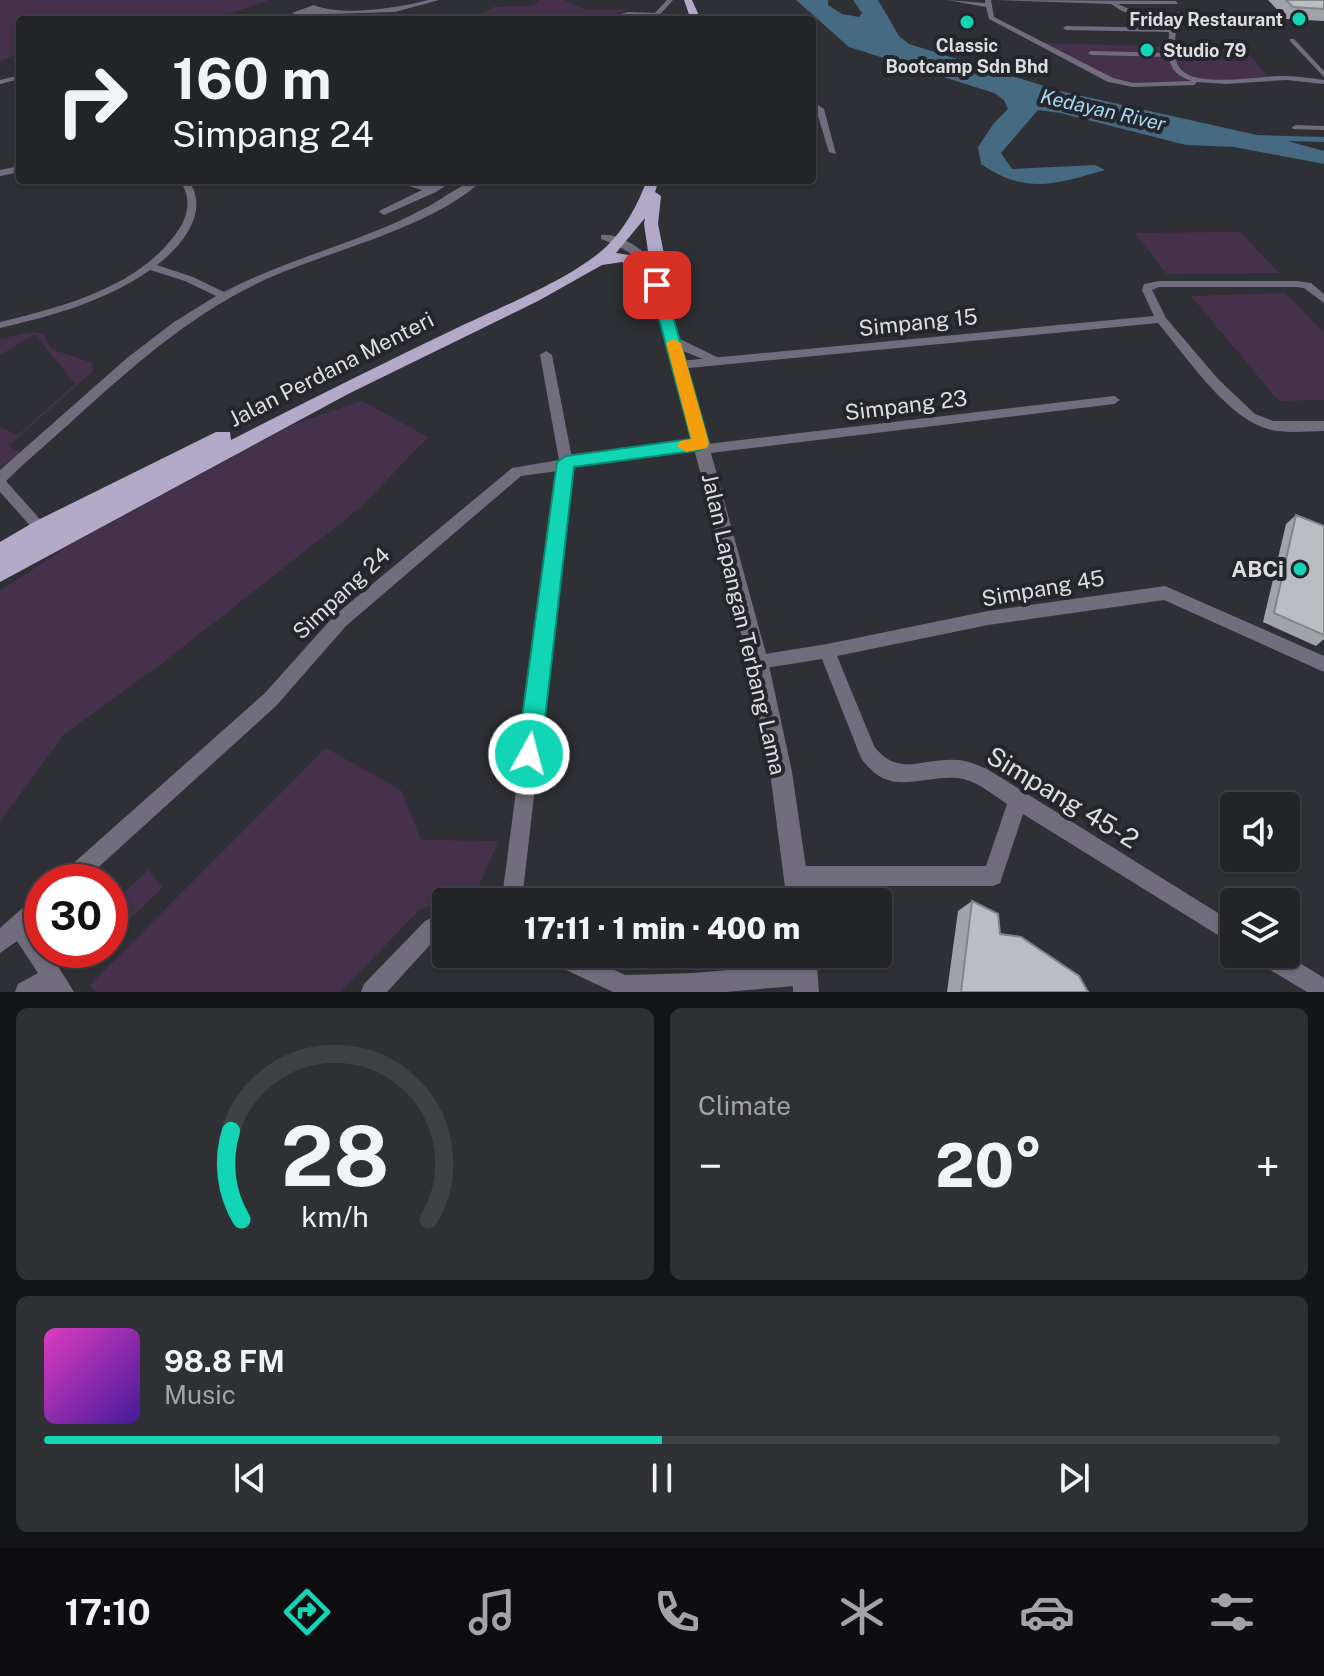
<!DOCTYPE html>
<meta charset="utf-8">
<style>
:root{--surface:#232428;--page:#2f3034;--text:#f1f3f6;--muted:#a3a4a8;--line:#404145;--accent:#11d5b4}
body{margin:0;font-family:"Public Sans",sans-serif;background:var(--page);color:var(--text);height:100vh;display:flex;flex-direction:column;font-size:30px;white-space:nowrap}
*{box-sizing:border-box;margin:0}
p{font-size:26px;color:var(--muted)}
.icon{flex:none;width:44px;height:44px;fill:none;stroke:currentColor;stroke-width:2;stroke-linecap:round;stroke-linejoin:round}
.map{position:relative;height:992px;overflow:hidden}
.panel{display:flex;flex-direction:column;gap:16px;padding:16px;background:#131416;flex:1}
.panel>*{flex:none}
.guide{position:absolute;left:16px;top:16px;width:800px;height:168px;border-radius:8px;box-shadow:0 2px 6px #0004,0 0 0 2px var(--line);background:#232428;color:var(--text);overflow:hidden}
.tools{position:absolute;left:1220px;top:792px;display:grid;gap:16px}
.tools a{display:grid;place-items:center;width:80px;height:80px;border-radius:8px;background:var(--surface);box-shadow:0 2px 6px #0004,0 0 0 2px var(--line);font-size:40px}
.speed{position:absolute;left:24px;top:864px;display:flex;gap:16px;font-size:40px;font-weight:700;text-align:center}
.speed>*{display:grid;place-content:center;width:104px;height:104px;border-radius:50%;background:var(--surface);box-shadow:0 2px 6px #0004,0 0 0 2px var(--line);line-height:1}
.speed .limit{border:12px solid #d22;background:#fff;color:#111}
.pin{position:absolute;display:grid;place-items:center;width:68px;height:68px;color:#fff;margin:-34px;border-radius:16px;box-shadow:0 4px 12px #0006}
.me{position:absolute;width:88px;margin:-44px;rotate:7deg;stroke-linejoin:round;filter:drop-shadow(0 0 6px #0008)}
.turn{display:flex;align-items:center;gap:28px;height:168px;padding:0 24px;font-size:36px}
.turn .icon{width:104px;height:104px;stroke-width:2.5}
.turn b{display:block;font-size:56px;line-height:68px}
.big{font-size:60px;font-weight:800;line-height:1.1}
.panel .tile{flex:1;display:flex;flex-direction:column;justify-content:center;gap:12px;min-width:0;padding:0 28px;border-radius:12px;background:var(--page)}
.panel .dial{align-items:center;gap:0}
.dial svg{height:208px;overflow:visible;fill:none;stroke:var(--line);stroke-width:7;stroke-linecap:round;text-anchor:middle}
.dial text{fill:var(--text);stroke:none}
.song{display:flex;align-items:center;gap:24px}
.cover{width:96px;height:96px;border-radius:12px;background:linear-gradient(135deg,hsl(310 70% 55%),hsl(260 70% 35%))}
.played{height:8px;border-radius:4px;background:linear-gradient(90deg,var(--accent) 50%,var(--line) 50%)}
.keys{display:flex;justify-content:space-around;direction:ltr}
.heat{display:flex;justify-content:space-between;align-items:center;font-size:44px;direction:ltr}
.panel .tiles{flex:1;display:grid;gap:16px;grid-template-columns:1fr 1fr}
.tile:last-child{grid-column:span 2}
.trip{position:absolute;left:432px;top:888px;width:460px;height:80px;border-radius:8px;background:var(--surface);box-shadow:0 2px 6px #0004,0 0 0 2px var(--line);font-weight:800;line-height:80px;text-align:center}
.menu{display:flex;height:128px;justify-content:space-around;align-items:center;background:#0e0e10;color:var(--muted)}
.menu .icon{width:56px;height:56px}
.menu .current{color:var(--accent)}
.menu b{font-size:36px;color:var(--text)}
.map>svg:first-child{display:block}
.green{fill:#46314c}
.water{fill:#456a81}
.lines{fill:none;stroke-linecap:round;stroke-linejoin:round}
.minor{fill:#726d7d;fill-rule:evenodd}
.tertiary{fill:#726d7d;fill-rule:evenodd}
.primary{fill:#b3aaca;fill-rule:evenodd}
.wall{fill:#a0a3a8}
.building{fill:#babec3;stroke:#828588;stroke-width:2}
.route{fill:#11d5b4;stroke:#0b8a75;stroke-width:2}
.slow{fill:#f59e0b}
.poi-dot{fill:#11d5b4;stroke:#25262b;stroke-width:3}
.labels{text-anchor:middle;dominant-baseline:central;stroke-width:8;stroke-linejoin:round;paint-order:stroke}
.far-poi-label{font-size:18px;font-weight:bold;fill:#dddee1;stroke:#25262b;text-anchor:end}
.far-water-label{font-size:20px;font-style:italic;fill:#a7d9f9;stroke:#25262b}
.street-label{font-size:22px;fill:#dddee1;stroke:#25262b}
.poi-label{font-size:22px;font-weight:bold;fill:#dddee1;stroke:#25262b;text-anchor:end}
.near-street-label{font-size:26px;fill:#dddee1;stroke:#25262b}
</style>
<div class="map">
<svg width="1324" height="992" viewBox="0 0 1324 992">
<rect width="100%" height="100%" fill="#2f3035"/>
<!-- green -->
<g class="green">
<path d="M0,0h269l-41,14 3,6h-211v33l-20,8z"/>
<path d="M540,0h24l23,10h42l-37,10h-114l-1,-3 16,-10 40,-1z"/>
<path d="M1043,43l201,6 27,31 -146,5z"/>
<path d="M1240,232l39,41 -112,1 -32,-41z"/>
<path d="M1285,293l39,40v67l-45,1 -88,-105z"/>
<path d="M32,332l12,2 7,15 41,14 1,8 -85,75 13,7 -21,13v-39l18,8 57,-51 -40,-50 -35,21v-16z"/>
<path d="M362,401l66,36 -67,70 -196,154 -102,74 -63,87v-231l70,-46 222,-120z"/>
<path d="M326,748l75,42 20,50 77,1 -20,47 -59,22 -78,82h-245l-6,-7z"/>
<path d="M148,870l15,17 -53,51v-32z"/>
</g>
<!-- water -->
<path class="water" d="M796,0h32v5l14,9 17,3 3,-4 -9,-13h25l21,36 10,8 151,47 197,44 67,2v5l-37,-1 37,10v13l-90,-17 -48,-2 -126,-32 -22,-3 -37,43 11,16 83,-4 10,5c-49,14 -79,25 -124,-6l-3,-17 16,-24 14,-14 -4,-9 -10,-7 -145,-46z"/>
<g class="lines">
<!-- minor -->
<g class="minor">
<path d="M428,0h11l-44,12 -100,3 -3,-2 22,-8c29,12 83,3 114,-5z"/>
<path d="M667,0h6l-18,20h-6l2,-3 -23,-1 -30,4 30,-8 27,1z"/>
<path d="M947,0l38,3v-3h6l3,17 119,61 20,5 59,-2c-13,-4 -21,-10 -23,-24l-78,-2 -3,-2 3,-2 77,2 1,-21 -103,-2 -3,-2 3,-2 102,2 -5,-4 -41,-13 -11,-7 -113,-4 178,1 2,3h-60c19,10 44,9 58,26 -1,10 -3,27 3,37 14,22 78,9 102,9 14,0 29,2 43,4v4l-38,-4 -60,4 -29,-2 -3,3 -61,2 -25,-5 -119,-63 -3,-12z"/>
<path d="M1155,12h43l3,2 -3,2 -45,-1z"/>
<path d="M1290,39h4l30,32v6l-34,-36z"/>
<path d="M20,75v4l-20,5v-4z"/>
<path d="M812,101l12,8 12,45 -7,-2 -13,-42 -4,-3z"/>
<path d="M1296,125l28,1v4l-31,-1 -1,-2z"/>
<path d="M20,166v6l-20,4v-6z"/>
<path d="M179,180h9c23,31 -6,66 -31,85l36,12 31,15c66,-35 140,-50 205,-86 17,-9 36,-26 54,-26 -56,51 -156,70 -225,103 -72,35 -130,87 -189,141 -21,19 -43,37 -63,57l48,54 -2,4h-10l-42,-47v-22l127,-112 47,-36 42,-26 -31,-15 -35,-11c-44,31 -98,46 -150,58v-6c65,-16 144,-36 181,-96 9,-16 9,-32 -2,-46z"/>
<path d="M388,180c13,0 30,7 40,6 8,0 15,-6 26,-6l-18,12 -52,23 -5,-3 2,-2 41,-20z"/>
<path d="M1159,281h138l14,2 13,11v9l-20,-15 -7,-1h-138l-7,3 14,28 52,61 37,35 18,7h51v10c-17,0 -39,3 -56,-2 -41,-11 -83,-74 -110,-106l-479,46 -6,-4 6,-4 475,-45 -12,-26 2,-6z"/>
<path d="M546,351l6,4 20,103 129,-20 5,2 1,4 407,-48 6,4 -6,4 -412,50 -5,-2 -1,-3 -124,19 -49,423 -5,11h-20l5,-12 55,-419 -37,5 -175,150 -70,80 -194,176h-25l3,-7 204,-181 70,-78 178,-148 47,-8 -19,-105z"/>
<path d="M1165,586l159,70v16l-160,-72 -176,25 -151,31 37,90c24,32 48,12 82,14 11,0 21,5 31,9l247,154v22l-211,-131 -23,69 -7,3h-197l-7,-3 -3,-7 3,-7 7,-3h190l21,-62c-15,-10 -31,-24 -49,-26 -40,-3 -68,21 -97,-20l-39,-99 -64,10 -6,-3 -2,-5 2,-5 75,-12 161,-33z"/>
<path d="M42,894v24l-10,9 10,14v9h6l26,42h-59l3,-8 20,-11 -21,-32 -17,12v-25l35,-31z"/>
<path d="M446,911v21l-7,3 -52,57h-26l3,-8 61,-63z"/>
<path d="M546,954h34l45,21 68,-2 113,-10 8,3 3,8 -3,8 -8,3 -81,7h-112l-64,-30z"/>
<path d="M1254,954h31l39,24v14h-17l-50,-30z"/>
</g>
<!-- tertiary -->
<g class="tertiary">
<path d="M601,235c9,-1 17,2 25,6 40,17 43,61 54,98l45,22 -7,4 -35,-14 85,310 24,111 19,130h-24l-17,-130 -22,-111 -98,-386c-11,-20 -28,-28 -49,-36z"/>
<path d="M792,954h24l3,38h-26z"/>
</g>
<!-- primary -->
<g class="primary">
<path d="M684,0h8l9,20h-10z"/>
<path d="M647,180h12l-4,12 6,4 -3,28 7,35 -4,19h-10l-29,-16 -20,3 -64,36 -190,93 -348,188v-40l34,-20 182,-90h14l1,8c76,-39 153,-77 230,-114 41,-19 113,-49 145,-79 20,-20 31,-41 41,-67zM645,218l-1,6 6,41 -15,-9 -19,-3z"/>
</g>
</g>
<!-- wall -->
<g class="wall">
<path d="M1268,0h56v21l-38,-2z"/>
<path d="M1296,515l28,11v113l-8,7 -53,-24 23,-98z"/>
<path d="M972,901l28,33 88,58h-141l11,-81z"/>
</g>
<!-- building -->
<g class="building">
<path d="M1286,0h38v9l-31,-2z"/>
<path d="M1296,515l28,11v109l-50,-22z"/>
<path d="M972,901l26,13 2,20 21,3 58,39 9,16h-127z"/>
</g>
<!-- route -->
<path class="route" d="M657,281l7,4 45,158 -8,7 -127,17 -33,287 -3,8 -9,4 -8,-4 -4,-8 40,-292 9,-6 125,-17 -41,-154z"/>
<!-- slow -->
<path class="slow" d="M673,339l8,4 28,100 -2,5 -21,4 -9,-6 3,-5 11,-2 -25,-96z"/>
<!-- markers -->
<g class="poi-dot">
<circle cx="1299" cy="19" r="8"/>
<circle cx="967" cy="22" r="8"/>
<circle cx="1147" cy="50" r="8"/>
<circle cx="1300" cy="569" r="8"/>
</g>
<g class="labels">
<!-- far-poi labels -->
<g class="far-poi-label">
<text x="1283" y="19">Friday Restaurant</text>
<text x="967" y="45" text-anchor="middle">Classic<tspan x="967" dy="21">Bootcamp Sdn Bhd</tspan></text>
<text x="1163" y="50" text-anchor="start">Studio 79</text>
</g>
<!-- far-water labels -->
<g class="far-water-label">
<text transform="translate(1103 110) rotate(13)">Kedayan River</text>
</g>
<!-- street labels -->
<g class="street-label">
<text transform="translate(918 322) rotate(-6)">Simpang 15</text>
<text transform="translate(331 369) rotate(-27)">Jalan Perdana Menteri</text>
<text transform="translate(906 405) rotate(-7)">Simpang 23</text>
<text transform="translate(1043 588) rotate(-10)">Simpang 45</text>
<text transform="translate(341 593) rotate(-43)">Simpang 24</text>
<text transform="translate(744 624) rotate(77)">Jalan Lapangan Terbang Lama</text>
</g>
<!-- poi labels -->
<g class="poi-label">
<text x="1284" y="569">ABCi</text>
</g>
<!-- near-street labels -->
<g class="near-street-label">
<text transform="translate(1063 797) rotate(31)">Simpang 45-2</text>
</g>
</g>
</svg>
<div class="tools">
<a><svg class="icon" aria-label="sound" viewBox="0 0 24 24"><path d="M4 9h4l5-4v14l-5-4H4zM17 9q2 3 0 6"/></svg></a>
<a><svg class="icon" aria-label="layers" viewBox="0 0 24 24"><path d="M12 4l9 5-9 5-9-5zM3 14l9 5 9-5"/></svg></a>
</div>
<div class="speed"><div class="limit">30</div></div>
<div class="pin" style="left:657px;top:285px;background:#d93025"><svg class="icon" aria-label="arrive" viewBox="0 0 24 24"><path d="M6 21V4h12l-3 4 3 4H6"/></svg></div>
<svg class="me" style="left:529px;top:754px" viewBox="-20 -20 40 40"><circle r="17" fill="#11d5b4" stroke="#fff" stroke-width="3"/><path d="M0-11L8 9 0 5-8 9z" fill="#fff"/></svg>
<div class="trip">17:11 · 1 min · 400 m</div>
<div class="guide">
<div class="turn"><svg class="icon" aria-label="right" viewBox="0 0 24 24"><path d="M7 20v-9h11M14 6l5 5-5 5"/></svg><div><b>160 m</b>Simpang 24</div></div>
</div>
</div>
<section class="panel">
<div class="tiles">
<div class="tile dial"><svg viewBox="0 0 100 80">
<path d="M14 69A42 42 0 1 1 86 69"/>
<path d="M14 69A42 42 0 0 1 10 35" stroke="#11d5b4"/>
<text x="50" y="56" font-size="32" font-weight="700">28</text>
<text x="50" y="72" font-size="11">km/h</text>
</svg></div>
<div class="tile"><p>Climate</p>
<div class="heat"><a>−</a><b class="big">20°</b><a>+</a></div>
</div>
<div class="tile">
<div class="song"><i class="cover"></i><div><b>98.8 FM</b><p>Music</p></div></div>
<div class="played"></div>
<div class="keys"><svg class="icon" aria-label="previous" viewBox="0 0 24 24"><path d="M18 5L8 12l10 7zM5 5v14"/></svg><svg class="icon" aria-label="pause" viewBox="0 0 24 24"><path d="M8 5v14M16 5v14"/></svg><svg class="icon" aria-label="next" viewBox="0 0 24 24"><path d="M6 5l10 7-10 7zM19 5v14"/></svg></div>
</div>
</div>
</section>
<nav class="menu">
<b>17:10</b>
<svg class="icon current" aria-label="directions" viewBox="0 0 24 24"><path d="M12 3l9 9-9 9-9-9zM9 14v-3h6M13 9l2 2-2 2"/></svg>
<svg class="icon" aria-label="music" viewBox="0 0 24 24"><path d="M9 18V5l10-2v13"/><circle cx="6" cy="18" r="3"/><circle cx="16" cy="16" r="3"/></svg>
<svg class="icon" aria-label="phone" viewBox="0 0 24 24"><path d="M5 4h4l2 5-3 2q2 4 5 5l2-3 5 2v4C11 20 4 13 5 4z"/></svg>
<svg class="icon" aria-label="climate" viewBox="0 0 24 24"><path d="M12 3v18M4 7l16 10M4 17L20 7"/></svg>
<svg class="icon" aria-label="car" viewBox="0 0 24 24"><path d="M5 17H2v-5l4-1 3-4h7l3 4 3 1v5h-3M9 17h6M6 11h13"/><circle cx="7" cy="17" r="2"/><circle cx="17" cy="17" r="2"/></svg>
<svg class="icon" aria-label="filters" viewBox="0 0 24 24"><path d="M4 7h16M4 17h16"/><circle cx="9" cy="7" r="2"/><circle cx="15" cy="17" r="2"/></svg>
</nav>
